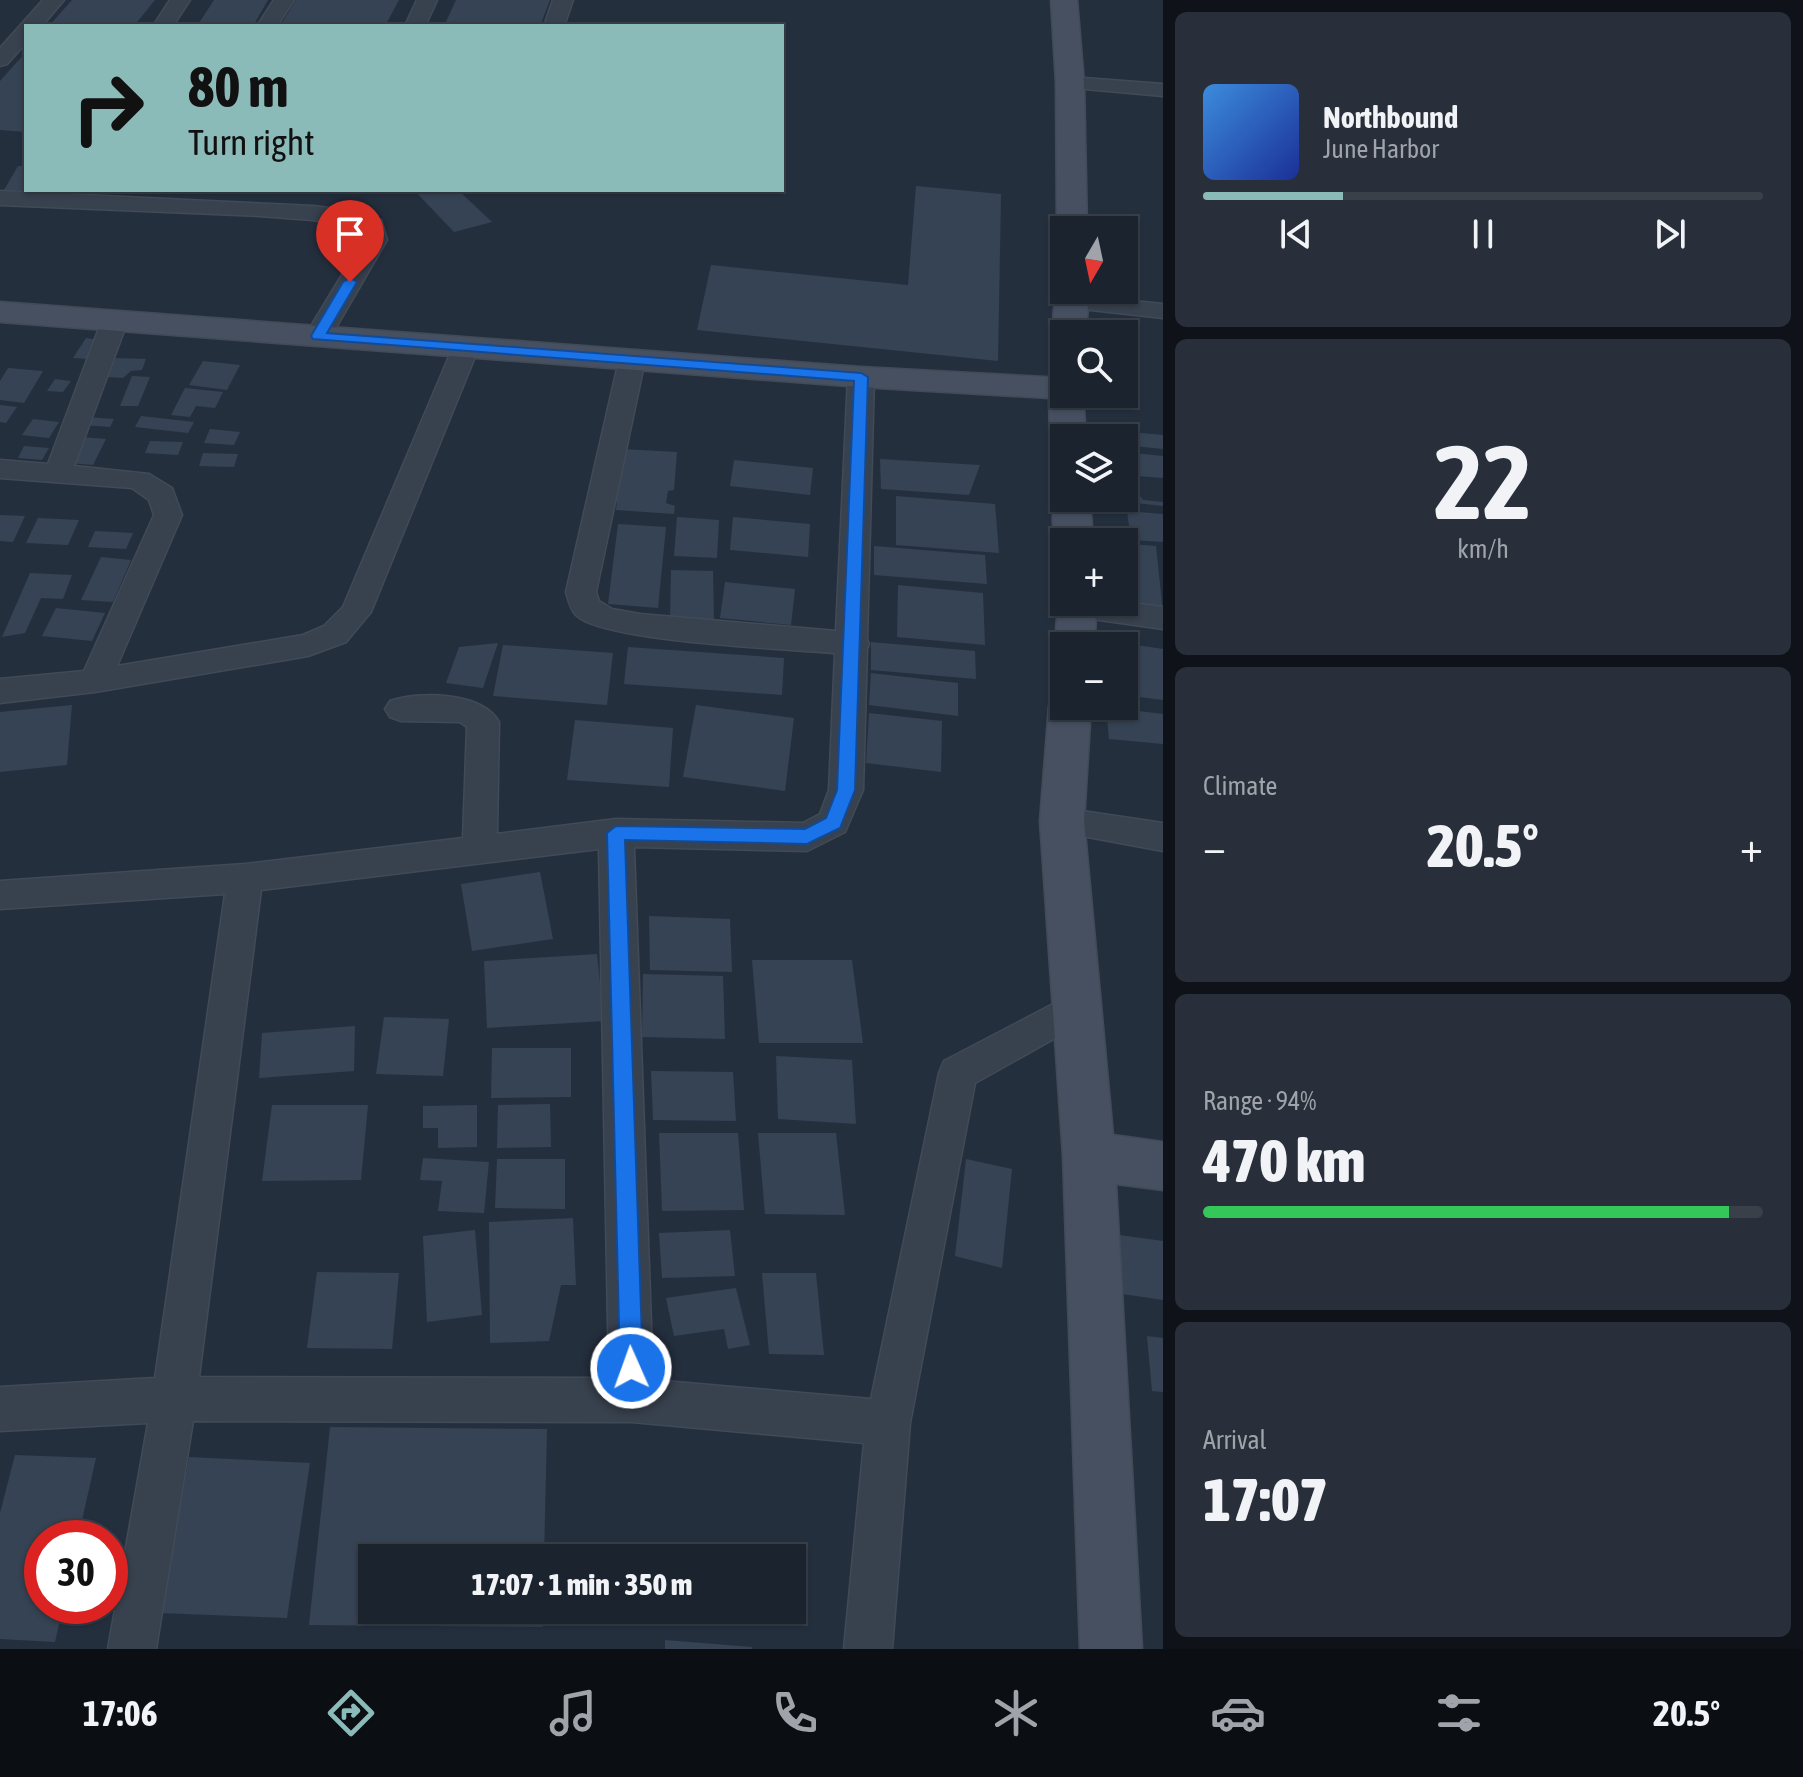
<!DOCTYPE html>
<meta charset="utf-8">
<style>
:root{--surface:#1b232e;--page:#282f3a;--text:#f1f3f6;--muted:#a0a4aa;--line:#39404a;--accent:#8bbbb9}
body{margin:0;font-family:"Asap Condensed",sans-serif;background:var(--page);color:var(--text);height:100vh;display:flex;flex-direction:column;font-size:30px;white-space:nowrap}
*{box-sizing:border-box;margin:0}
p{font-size:26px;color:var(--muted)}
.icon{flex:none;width:44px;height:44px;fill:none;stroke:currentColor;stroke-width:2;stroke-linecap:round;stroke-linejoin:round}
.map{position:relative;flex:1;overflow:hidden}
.panel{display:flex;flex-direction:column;gap:12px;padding:12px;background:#0f1319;width:640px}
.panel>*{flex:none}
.top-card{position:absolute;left:24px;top:24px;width:760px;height:168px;border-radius:0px;box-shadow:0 2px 6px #0004,0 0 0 2px var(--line);background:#8bbbb9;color:#111;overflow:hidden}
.needle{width:52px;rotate:189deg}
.fabs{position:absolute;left:1050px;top:216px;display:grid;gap:16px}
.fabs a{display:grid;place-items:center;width:88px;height:88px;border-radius:0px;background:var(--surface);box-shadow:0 2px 6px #0004,0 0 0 2px var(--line);font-size:40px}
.speed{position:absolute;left:24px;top:1520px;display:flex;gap:16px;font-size:40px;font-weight:700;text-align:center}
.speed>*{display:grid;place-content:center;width:104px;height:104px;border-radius:50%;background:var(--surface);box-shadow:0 2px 6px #0004,0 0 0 2px var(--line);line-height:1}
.speed .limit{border:12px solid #d22;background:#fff;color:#111}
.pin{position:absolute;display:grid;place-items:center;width:68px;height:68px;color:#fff;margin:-82px -34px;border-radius:50% 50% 50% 0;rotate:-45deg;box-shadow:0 0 8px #0007}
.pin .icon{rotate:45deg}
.me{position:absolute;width:88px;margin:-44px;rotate:358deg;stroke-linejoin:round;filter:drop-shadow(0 0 6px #0008)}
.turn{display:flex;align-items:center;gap:28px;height:168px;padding:0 32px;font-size:36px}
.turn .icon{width:104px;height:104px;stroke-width:2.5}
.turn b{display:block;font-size:56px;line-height:68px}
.big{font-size:60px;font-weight:800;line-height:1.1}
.panel .tile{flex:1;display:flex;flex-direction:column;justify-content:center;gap:12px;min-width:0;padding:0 28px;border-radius:12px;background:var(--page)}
.panel .dial{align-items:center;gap:0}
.dial b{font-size:104px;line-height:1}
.song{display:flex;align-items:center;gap:24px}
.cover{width:96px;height:96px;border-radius:12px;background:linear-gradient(135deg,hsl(210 70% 55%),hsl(230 70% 35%))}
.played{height:8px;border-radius:4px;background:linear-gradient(90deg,var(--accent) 25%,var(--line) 25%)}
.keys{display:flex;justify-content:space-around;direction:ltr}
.heat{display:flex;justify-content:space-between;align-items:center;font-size:44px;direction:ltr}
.charge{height:12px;border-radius:6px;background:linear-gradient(90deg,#34c759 94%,var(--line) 0)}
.trip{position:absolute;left:358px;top:1544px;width:448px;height:80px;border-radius:0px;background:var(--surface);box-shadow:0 2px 6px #0004,0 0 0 2px var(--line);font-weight:800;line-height:80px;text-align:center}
.dock{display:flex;height:128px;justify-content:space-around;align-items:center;background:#0b0e12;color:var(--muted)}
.dock .icon{width:56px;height:56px}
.dock .on{color:var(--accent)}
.dock b{font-size:36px;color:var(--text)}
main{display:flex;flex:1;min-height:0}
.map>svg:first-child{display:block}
.building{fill:#364354}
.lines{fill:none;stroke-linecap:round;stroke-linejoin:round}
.street-casing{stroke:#414a57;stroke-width:3}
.secondary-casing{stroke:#414a57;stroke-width:3}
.street{fill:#38414e;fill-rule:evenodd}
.secondary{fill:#465061;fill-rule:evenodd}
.route{fill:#1a73e8;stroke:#114b97;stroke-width:2}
</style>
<main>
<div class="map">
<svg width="1163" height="1649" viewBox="0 0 1163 1649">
<rect width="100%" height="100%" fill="#242f3e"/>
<!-- building -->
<g class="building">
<path d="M72,0h83l-21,26h-85z"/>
<path d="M214,0h54l-15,26h-56z"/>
<path d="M296,0h103l-14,26h-105z"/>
<path d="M456,0h94l-10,26h-96z"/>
<path d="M26,52v80l-26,-2v-49z"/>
<path d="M18,166h8v25l-22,-1z"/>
<path d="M916,186l85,8 -3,167 -301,-31 14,-65 197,20z"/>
<path d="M414,190h44l34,32 -38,10z"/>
<path d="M86,338l13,2 -12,19 -14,-1z"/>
<path d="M115,358l31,1 -4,11 -11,1 -8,7 -16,-1z"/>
<path d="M203,361l37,4 -13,25 -38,-5z"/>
<path d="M8,368l35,3 -19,32 -24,-3v-19z"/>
<path d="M132,376l18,1 -12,29h-18z"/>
<path d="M55,379l16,2 -8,11 -16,-1z"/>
<path d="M185,388l38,4 -8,16 -19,-2 -6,11 -19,-2z"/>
<path d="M0,405l17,2 -11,16 -6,-1z"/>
<path d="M141,416l53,6 -6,11 -53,-6z"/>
<path d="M86,417l28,2 -4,8 -28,-2z"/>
<path d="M33,419l26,3 -10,16 -27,-3z"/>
<path d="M210,429l30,3 -6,13 -30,-2z"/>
<path d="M1120,431l43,4v14l-39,-4z"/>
<path d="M81,437l25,2 -13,26 -25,-2z"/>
<path d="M150,441l33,1 -5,13 -33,-2z"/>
<path d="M24,446l25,2 -7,12 -24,-2z"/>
<path d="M622,449l55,3 -3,38 -6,1 -2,12 9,3 -1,8 -58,-4z"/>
<path d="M1124,452l39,4v22l-39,-3z"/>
<path d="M203,453l35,1 -4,13 -35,-1z"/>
<path d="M880,459l100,6 -11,30 -88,-6z"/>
<path d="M734,460l79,8 -3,27 -80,-9z"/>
<path d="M1124,490l13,2 6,8 20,2v4l-46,-5v-3h7z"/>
<path d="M896,496l99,8 4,49 -103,-8z"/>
<path d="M1127,511l36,3v28l-32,-2z"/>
<path d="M0,515l25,1 -12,26 -13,-1z"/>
<path d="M677,517l42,3 -2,38 -43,-2z"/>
<path d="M733,517l77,7 -2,33 -78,-7z"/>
<path d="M38,518l41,2 -11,25 -42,-2z"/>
<path d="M618,524l48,3 -8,81 -50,-4z"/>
<path d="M95,531l38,2 -7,16 -38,-2z"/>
<path d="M1131,544l25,2 7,67 -26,-3z"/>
<path d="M874,546l111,9 2,29 -113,-9z"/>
<path d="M101,557l30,3 -18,42 -32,-2z"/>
<path d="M671,570l42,1 1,49 -44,-1z"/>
<path d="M30,573l42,2 -9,24 -22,-1 -16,35 -23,4z"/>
<path d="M725,582l70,7 -4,36 -71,-7z"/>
<path d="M898,585l85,8 2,52 -88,-8z"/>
<path d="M56,608l49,5 -13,28 -50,-5z"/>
<path d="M871,642l104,9 1,28 -105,-9z"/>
<path d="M498,643l-15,45 -37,-5 13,-36z"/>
<path d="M1130,644l33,5v51l-32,-4z"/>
<path d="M503,645l110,8 -6,52 -114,-9z"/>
<path d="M628,647l156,11 -2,37 -158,-11z"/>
<path d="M871,673l87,10v33l-89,-11z"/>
<path d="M72,705l-5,60 -67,7v-60z"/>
<path d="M696,705l98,13 -9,73 -102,-14z"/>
<path d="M1106,707l57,7v30l-54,-5z"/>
<path d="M869,713l73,8 -1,51 -75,-9z"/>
<path d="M575,720l98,8 -4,59 -102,-7z"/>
<path d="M540,872l13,67 -81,12 -11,-67z"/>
<path d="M649,916l81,3 2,53 -82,-2z"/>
<path d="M597,954l7,67 -117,7 -3,-67z"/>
<path d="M752,960h100l11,83h-104z"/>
<path d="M643,974l80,2 2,63 -83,-2z"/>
<path d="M384,1017l65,2 -6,57 -67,-2z"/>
<path d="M355,1026l-1,45 -95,7 3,-45z"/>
<path d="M492,1048h79v49l-80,1z"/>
<path d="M776,1056l76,4 4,64 -78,-5z"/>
<path d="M651,1071l82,1 3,49 -83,-1z"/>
<path d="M550,1104l1,43 -54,1 1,-43z"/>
<path d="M272,1105h96l-7,75 -99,1z"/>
<path d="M477,1105v42l-39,1v-20h-15v-22z"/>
<path d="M659,1133h79l6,77 -82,1z"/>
<path d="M758,1133h78l9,82 -80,-1z"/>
<path d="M423,1158l66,4 -5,51 -46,-2 4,-30 -22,-1z"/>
<path d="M497,1159h68v50l-70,-1z"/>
<path d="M966,1159l46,10 -10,99 -47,-12z"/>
<path d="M573,1218l3,67h-15l-12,56 -59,2 -1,-121z"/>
<path d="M475,1230l7,85 -55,7 -4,-86z"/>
<path d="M730,1230l5,46 -73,2 -3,-45z"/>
<path d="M1105,1233l58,8v59l-54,-8z"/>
<path d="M317,1272l82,1 -7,76 -85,-1z"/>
<path d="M762,1273h54l8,82 -55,-1z"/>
<path d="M736,1288l14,57 -22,4 -4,-20 -50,7 -8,-38z"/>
<path d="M1147,1336l16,2v54l-11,-1z"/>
<path d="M330,1427l217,2 -3,129h-172v52h171v17l-234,-2z"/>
<path d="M15,1455l81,3 -18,80h-36v68h21l-8,36 -55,-3v-126z"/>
<path d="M189,1457l121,6 -23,155 -128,-5z"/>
<path d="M665,1640l87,7v2h-87z"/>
</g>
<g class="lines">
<!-- street casing -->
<g class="street-casing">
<g id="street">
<path d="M43,0h21l-22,26h-16v17l-19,21 -7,2v-18z"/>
<path d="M170,0h20l-17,26h-20z"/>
<path d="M274,0h20l-17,26h-20z"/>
<path d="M417,0h20l-12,26h-20z"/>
<path d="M553,0h20l-9,26h-20z"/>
<path d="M1070,77l93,7v12l-100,-9 -3,-4 3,-4z"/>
<path d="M0,191l313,15 39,5 29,9 6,20 -56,96 -4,5h-18l-4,-5 58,-96 -1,-11 -49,-9 -54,-4 -259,-11z"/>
<path d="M1073,295l90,9v14l-99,-11 -3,-5 3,-5z"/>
<path d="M115,312l9,3 4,5 -54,146 75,8 23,14 10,27 -65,151 186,-31 21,-9 19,-19 110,-260 4,-5h18l4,5 -108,265 -25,30 -38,14 -213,36 -95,11v-24l84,-8 70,-156 -5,-15 -17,-12 -132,-10v-18l48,4 54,-144 4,-5z"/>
<path d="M632,352l9,3 4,5 -49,232 3,9 13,8 28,5 196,17 12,-254 4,-6h18l4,6 -7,263 2,4 -2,5 -4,141 -18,42 -38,19 -173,-4 19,533 218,19 68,-326 5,-12 134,-70 13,5 6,11 -6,11 -116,65 -65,340 -18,226h-48l20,-206 -232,-21 -439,-1 -37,228h-48l40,-226 -148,8v-44l155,-9 70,-484 -225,15v-28l245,-17 218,-26 4,-111 -7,-5 -59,-1 -11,-4 -5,-8 5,-8c30,-10 92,-9 109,21l-2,112 119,-15 187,4 17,-9 9,-24 6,-137c-46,-4 -233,-11 -259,-38 -6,-6 -8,-16 -10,-23l53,-232 4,-5zM599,849l10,529 -410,-1 62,-487z"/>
<path d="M1065,602h59l39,5v22l-85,-12 -11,-4 -4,-7z"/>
<path d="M1062,808l101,15v28l-113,-21 -5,-9 5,-9z"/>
</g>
</g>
<!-- secondary casing -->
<g class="secondary-casing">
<g id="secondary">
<path d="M1051,0h26l7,83 3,147h-23v7l-7,-7 -1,-147z"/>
<path d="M1062,283l2,7h25l-3,44h-22v8l-6,-1c-8,-12 -5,-45 4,-58z"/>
<path d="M0,302l861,65 203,11v16h19l3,44h-22v10l-8,-2 -6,-8 -1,-40 -188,-11 -861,-65z"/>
<path d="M1064,488v10h26l3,44h-29v10c-14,-11 -14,-48 -5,-62z"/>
<path d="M1063,592l1,10h32l-1,44h-31v11l-9,-11 3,-44z"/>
<path d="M1064,693v13h27l-7,115 29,314 50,7v48l-47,-6 26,465h-62l-17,-493 -23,-335 9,-115 6,-11z"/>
</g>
</g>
<!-- street -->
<use href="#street" class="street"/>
<!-- secondary -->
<use href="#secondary" class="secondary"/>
</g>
<!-- route -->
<path class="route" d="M350,278l7,4 -30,51 534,40 7,4 -13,413 -13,33 -2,5 -33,16 -182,-4 18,528 -3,8 -9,4 -8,-4 -3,-8 -13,-535 9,-7 189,3 21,-11 11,-28 17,-409 -541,-42 -2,-3 32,-54z"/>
</svg>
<div class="fabs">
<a><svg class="needle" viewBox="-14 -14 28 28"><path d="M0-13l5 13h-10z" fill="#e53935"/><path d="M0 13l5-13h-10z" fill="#a0a4aa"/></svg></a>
<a><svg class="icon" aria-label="search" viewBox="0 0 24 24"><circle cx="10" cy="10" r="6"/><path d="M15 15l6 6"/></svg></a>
<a><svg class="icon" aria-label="layers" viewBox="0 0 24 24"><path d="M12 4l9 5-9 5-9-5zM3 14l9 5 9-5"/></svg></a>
<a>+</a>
<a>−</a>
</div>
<div class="speed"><div class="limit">30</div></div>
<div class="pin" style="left:350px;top:282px;background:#d93025"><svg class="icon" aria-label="arrive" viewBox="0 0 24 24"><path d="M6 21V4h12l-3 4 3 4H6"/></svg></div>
<svg class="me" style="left:631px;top:1368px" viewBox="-20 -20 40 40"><circle r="17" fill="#1a73e8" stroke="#fff" stroke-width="3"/><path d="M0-11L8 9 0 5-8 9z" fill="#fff"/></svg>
<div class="trip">17:07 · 1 min · 350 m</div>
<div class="top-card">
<div class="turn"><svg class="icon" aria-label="right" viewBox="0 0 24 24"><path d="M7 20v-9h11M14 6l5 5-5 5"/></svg><div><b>80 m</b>Turn right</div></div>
</div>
</div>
<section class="panel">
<div class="tile">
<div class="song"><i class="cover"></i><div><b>Northbound</b><p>June Harbor</p></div></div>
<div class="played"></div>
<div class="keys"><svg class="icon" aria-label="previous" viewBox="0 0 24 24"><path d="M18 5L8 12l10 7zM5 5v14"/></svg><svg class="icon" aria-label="pause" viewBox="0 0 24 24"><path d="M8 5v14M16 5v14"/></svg><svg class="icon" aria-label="next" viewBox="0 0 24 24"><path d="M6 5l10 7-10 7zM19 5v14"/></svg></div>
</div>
<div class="tile dial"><b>22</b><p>km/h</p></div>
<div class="tile"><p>Climate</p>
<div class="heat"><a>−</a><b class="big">20.5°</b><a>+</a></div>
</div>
<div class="tile"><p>Range · 94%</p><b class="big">470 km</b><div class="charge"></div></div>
<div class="tile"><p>Arrival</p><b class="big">17:07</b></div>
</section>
</main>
<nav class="dock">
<b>17:06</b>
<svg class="icon on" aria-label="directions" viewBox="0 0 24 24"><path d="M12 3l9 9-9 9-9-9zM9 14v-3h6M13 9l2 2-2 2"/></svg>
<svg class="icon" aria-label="music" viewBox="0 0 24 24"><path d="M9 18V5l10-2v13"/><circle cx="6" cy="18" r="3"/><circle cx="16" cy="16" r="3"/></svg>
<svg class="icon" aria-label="phone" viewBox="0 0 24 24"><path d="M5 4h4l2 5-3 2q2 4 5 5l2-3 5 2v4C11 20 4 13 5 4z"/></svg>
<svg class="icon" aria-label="climate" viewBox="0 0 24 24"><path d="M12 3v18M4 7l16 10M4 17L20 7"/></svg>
<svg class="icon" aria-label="car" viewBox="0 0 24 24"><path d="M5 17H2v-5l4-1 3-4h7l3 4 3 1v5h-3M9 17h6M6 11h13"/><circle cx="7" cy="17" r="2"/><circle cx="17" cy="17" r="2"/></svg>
<svg class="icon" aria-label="filters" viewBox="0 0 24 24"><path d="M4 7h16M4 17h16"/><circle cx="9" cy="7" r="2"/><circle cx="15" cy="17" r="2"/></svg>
<b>20.5°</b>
</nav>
